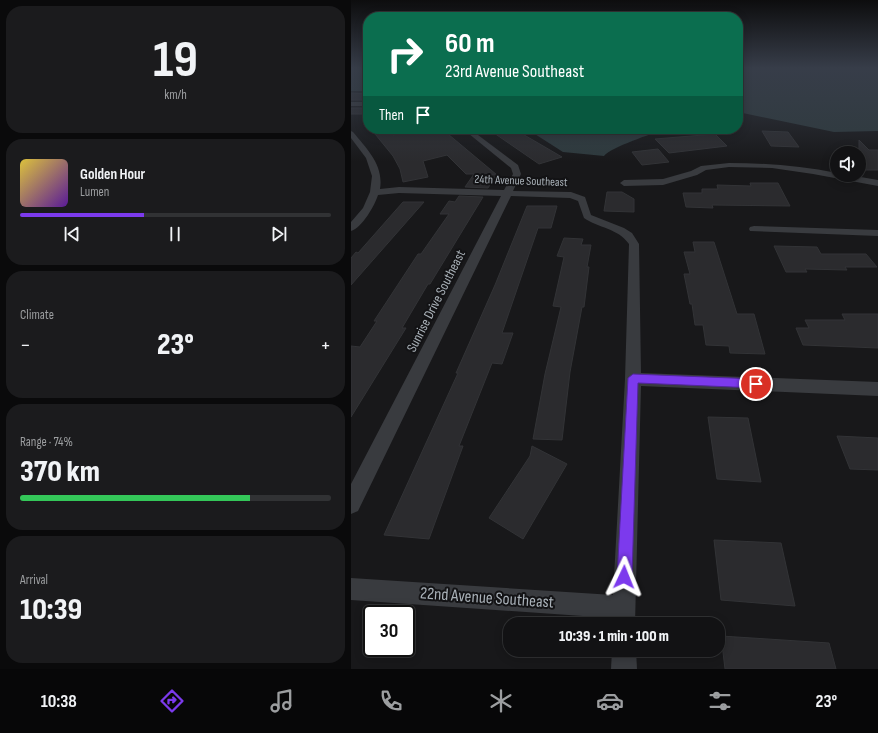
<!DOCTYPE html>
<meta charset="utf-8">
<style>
:root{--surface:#121214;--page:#1b1b1d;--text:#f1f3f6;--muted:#9c9ea0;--line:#313234;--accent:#7c3aed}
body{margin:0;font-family:"Sofia Sans Condensed",sans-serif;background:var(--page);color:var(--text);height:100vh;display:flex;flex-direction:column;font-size:15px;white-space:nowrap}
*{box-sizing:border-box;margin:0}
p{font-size:13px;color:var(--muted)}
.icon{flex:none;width:22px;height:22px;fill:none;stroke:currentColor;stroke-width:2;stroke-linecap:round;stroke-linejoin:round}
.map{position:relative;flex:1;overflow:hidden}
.drawer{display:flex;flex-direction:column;gap:6px;padding:6px;background:#0a0a0b;width:351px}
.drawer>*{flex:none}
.banner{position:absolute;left:12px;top:12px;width:380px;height:122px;border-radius:16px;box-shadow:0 2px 10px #0003,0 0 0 1px var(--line);background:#0b6e4f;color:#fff;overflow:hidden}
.controls{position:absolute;left:479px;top:146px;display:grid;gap:8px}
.controls a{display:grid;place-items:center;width:36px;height:36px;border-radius:50%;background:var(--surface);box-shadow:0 2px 10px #0003,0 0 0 1px var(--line);font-size:20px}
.speed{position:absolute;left:12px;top:605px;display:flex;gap:8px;font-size:20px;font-weight:700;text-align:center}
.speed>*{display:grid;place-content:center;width:52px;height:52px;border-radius:50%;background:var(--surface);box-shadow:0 2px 10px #0003,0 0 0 1px var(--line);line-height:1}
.speed .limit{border:2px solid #111;border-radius:6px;background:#fff;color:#111}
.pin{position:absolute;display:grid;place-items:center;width:34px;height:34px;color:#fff;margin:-17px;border:2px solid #fff;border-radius:50%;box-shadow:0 1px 4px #0007}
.me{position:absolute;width:44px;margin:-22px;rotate:2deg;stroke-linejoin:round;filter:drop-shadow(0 0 3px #0008)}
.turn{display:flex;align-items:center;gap:14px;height:84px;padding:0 16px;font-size:18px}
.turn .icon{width:52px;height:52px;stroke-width:2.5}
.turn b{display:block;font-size:28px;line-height:34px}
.then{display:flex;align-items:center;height:38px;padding:0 16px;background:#0003;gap:8px;font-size:15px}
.big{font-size:30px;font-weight:800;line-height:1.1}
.drawer .widget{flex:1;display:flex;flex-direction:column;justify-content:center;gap:6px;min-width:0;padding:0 14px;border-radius:16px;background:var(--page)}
.drawer .dial{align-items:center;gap:0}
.dial b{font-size:52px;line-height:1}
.song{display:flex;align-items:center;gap:12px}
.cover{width:48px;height:48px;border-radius:6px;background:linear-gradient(135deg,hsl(50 70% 55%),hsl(270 70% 35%))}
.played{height:4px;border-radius:2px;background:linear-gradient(90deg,var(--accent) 40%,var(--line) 40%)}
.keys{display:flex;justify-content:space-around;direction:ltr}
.heat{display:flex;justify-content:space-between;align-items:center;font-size:22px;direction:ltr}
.charge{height:6px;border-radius:3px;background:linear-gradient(90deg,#34c759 74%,var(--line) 0)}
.trip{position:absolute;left:152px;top:617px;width:222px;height:40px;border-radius:16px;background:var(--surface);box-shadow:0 2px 10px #0003,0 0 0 1px var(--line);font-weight:800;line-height:40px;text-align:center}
.tab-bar{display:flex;height:64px;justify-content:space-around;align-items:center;background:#070708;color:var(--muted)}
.tab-bar .icon{width:28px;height:28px}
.tab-bar .active{color:var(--accent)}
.tab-bar b{font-size:18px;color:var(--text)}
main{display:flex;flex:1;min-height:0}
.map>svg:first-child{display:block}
.water{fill:#2e3a3d}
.building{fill:#2b2b2e;stroke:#323336}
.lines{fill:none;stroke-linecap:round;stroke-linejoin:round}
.minor{fill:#393b3f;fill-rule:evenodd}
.route{fill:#7c3aed;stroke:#51269a}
.labels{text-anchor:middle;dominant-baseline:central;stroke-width:4;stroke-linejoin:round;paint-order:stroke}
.far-street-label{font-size:12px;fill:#aab2b9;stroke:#131315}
.street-label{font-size:14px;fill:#aab2b9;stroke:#131315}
.near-street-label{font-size:17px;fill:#aab2b9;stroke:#131315}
</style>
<main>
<section class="drawer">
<div class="widget dial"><b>19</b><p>km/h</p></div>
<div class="widget">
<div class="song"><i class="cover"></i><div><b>Golden Hour</b><p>Lumen</p></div></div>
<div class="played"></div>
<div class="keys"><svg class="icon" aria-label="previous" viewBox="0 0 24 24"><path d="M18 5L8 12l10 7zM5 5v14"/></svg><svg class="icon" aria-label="pause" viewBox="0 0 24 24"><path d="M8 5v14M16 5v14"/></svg><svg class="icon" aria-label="next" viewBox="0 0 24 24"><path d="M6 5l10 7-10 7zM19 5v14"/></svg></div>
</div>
<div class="widget"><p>Climate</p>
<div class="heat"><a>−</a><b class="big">23°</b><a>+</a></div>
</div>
<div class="widget"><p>Range · 74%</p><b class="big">370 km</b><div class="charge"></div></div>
<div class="widget"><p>Arrival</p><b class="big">10:39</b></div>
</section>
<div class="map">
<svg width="527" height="669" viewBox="0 0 527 669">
<rect width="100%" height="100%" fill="#18181a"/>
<!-- water -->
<g class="water">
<rect x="0" y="68" width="17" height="23"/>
<path d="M387,68h140v63l-44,1 -96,-20z"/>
<path d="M176,129h138c-13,5 -54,18 -61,27l-41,-4z"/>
</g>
<!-- building -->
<g class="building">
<path d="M0,93l17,1v6h-17z"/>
<rect x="0" y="108" width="17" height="6"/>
<path d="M20,129h16l6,6 28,-6h21l55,46h-6l-1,2h5l-7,11 -23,-1 9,-13h-8l-19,-19 -24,6 5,16 -25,5 -3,-13 -7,-13z"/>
<path d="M159,129h4l48,28 -23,7 -45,-31z"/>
<path d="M411,131l26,1 11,15 -28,-1z"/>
<path d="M364,134l12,12 -58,7 -14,-14z"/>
<path d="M508,140l10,10h9v20h-19z"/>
<path d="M307,149l11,13 -27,3 -10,-13z"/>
<path d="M399,183h28l12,23 -78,-1 1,3 -27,-1 -3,-14h19v-4h16l-1,-4 34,1z"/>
<path d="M256,192h15l12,7v13l-30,-1z"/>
<path d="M108,196l24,1 -53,87h-2l-26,44h4l-55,89v-71l9,1 17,-26h-3l44,-67h3l28,-40h-9l9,-13 6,1z"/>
<path d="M52,202h21l-73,83v-27l5,-6 2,1z"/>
<path d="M176,206h30l-6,22h-13l-36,105h11l-11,31 -10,-1 -33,83h4l-34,93 -45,-4 74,-162h-2l39,-88z"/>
<path d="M213,238l19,1 -2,6h10l-4,22h2l-5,40h-2l-12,65 -8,68 -29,-1 12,-65 16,-67 -8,-1 11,-49 -7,-1z"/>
<path d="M342,242h21l23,72h17l11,40 -35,-1 -1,-7 -23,-1 -3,-20h-8l-3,-21h-2l-6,-30h6l-6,-22h11z"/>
<path d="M423,246l43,1 4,7h45l11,13h-32l2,3 -42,-1 2,3h-21z"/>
<path d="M491,314h36v34l-75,-3 -7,-17h13l-4,-8h40z"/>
<path d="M357,417l40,1 13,64 -44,-3z"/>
<path d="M486,436l41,2v32l-28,-1z"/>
<path d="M181,446l35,18 -44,75 -34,-21 41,-62z"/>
<path d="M363,540l67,3 14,63 -74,-6z"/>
<path d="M370,636l108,7 7,26h-111z"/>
</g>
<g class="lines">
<!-- minor -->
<g class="minor">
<rect x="0" y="102" width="17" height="4"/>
<path d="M112,129h7l48,36 3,9 -8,17 58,1 14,5 6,18 33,13 8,5 7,11 2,129 237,9v14l-237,-10 -6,238h-24v-6l-260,-18v-22l262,17 12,-216 4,-135c-11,-16 -31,-16 -45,-26l-6,-17 -8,-3 -59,-2 -153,315 -7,3v-30l150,-288 -102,-3 -21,2c-3,10 -16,33 -27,36v-9l12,-14 7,-16 2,-16 -6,-18 -15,-20v-7l2,1c14,17 31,33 27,57l19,-2 105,3 9,-16 -2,-6z"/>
<path d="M378,163c37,0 72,3 108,10v2h12l29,5v6l-65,-12 -41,-6 -43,-1 -23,3 -9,5 -34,10 -39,1 -4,-3 4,-3 39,-1 28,-8 10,-5z"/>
<path d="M403,226l124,4v6l-128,-5 -1,-2 1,-2z"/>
<path d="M261,650h24l1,19h-26z"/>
</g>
</g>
<!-- sky -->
<linearGradient id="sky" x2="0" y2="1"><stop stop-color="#0d0d0e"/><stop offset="0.42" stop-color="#373d49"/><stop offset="1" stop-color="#373d49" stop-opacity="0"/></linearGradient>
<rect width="527" height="162" fill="url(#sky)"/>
<!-- route -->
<path class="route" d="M282,374l123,5 5,5 -5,4 -118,-5 -6,194 -2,5 -6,2 -5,-2 -2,-5 11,-199z"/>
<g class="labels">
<!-- far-street labels -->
<g class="far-street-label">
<text transform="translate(170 181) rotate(2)">24th Avenue Southeast</text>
</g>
<!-- street labels -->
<g class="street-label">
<text transform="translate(85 301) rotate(-63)">Sunrise Drive Southeast</text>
</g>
<!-- near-street labels -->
<g class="near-street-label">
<text transform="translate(136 598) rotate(4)">22nd Avenue Southeast</text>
</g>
</g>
</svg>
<div class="controls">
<a><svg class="icon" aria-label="sound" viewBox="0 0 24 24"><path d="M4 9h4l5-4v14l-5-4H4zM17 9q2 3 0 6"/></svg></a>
</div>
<div class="speed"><div class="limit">30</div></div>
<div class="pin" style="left:405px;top:384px;background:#d93025"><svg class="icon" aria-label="arrive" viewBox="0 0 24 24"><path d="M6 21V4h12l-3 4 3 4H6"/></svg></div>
<svg class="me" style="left:273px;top:577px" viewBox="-20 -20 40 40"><path d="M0-17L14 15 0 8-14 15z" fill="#7c3aed" stroke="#fff" stroke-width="4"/></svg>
<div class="trip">10:39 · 1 min · 100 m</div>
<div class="banner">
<div class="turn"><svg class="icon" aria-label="right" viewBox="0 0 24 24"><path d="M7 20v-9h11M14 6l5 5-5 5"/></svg><div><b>60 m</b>23rd Avenue Southeast</div></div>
<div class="then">Then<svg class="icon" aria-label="arrive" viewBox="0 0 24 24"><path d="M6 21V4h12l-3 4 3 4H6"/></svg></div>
</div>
</div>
</main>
<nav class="tab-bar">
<b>10:38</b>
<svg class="icon active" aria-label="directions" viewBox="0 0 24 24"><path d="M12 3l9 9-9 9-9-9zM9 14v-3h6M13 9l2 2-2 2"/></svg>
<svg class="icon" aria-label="music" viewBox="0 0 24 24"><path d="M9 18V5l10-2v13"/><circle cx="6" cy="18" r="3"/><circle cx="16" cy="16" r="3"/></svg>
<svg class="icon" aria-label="phone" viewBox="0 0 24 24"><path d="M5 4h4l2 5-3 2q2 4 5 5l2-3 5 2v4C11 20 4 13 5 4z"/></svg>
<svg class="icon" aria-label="climate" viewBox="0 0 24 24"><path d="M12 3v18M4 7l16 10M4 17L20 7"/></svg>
<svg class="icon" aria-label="car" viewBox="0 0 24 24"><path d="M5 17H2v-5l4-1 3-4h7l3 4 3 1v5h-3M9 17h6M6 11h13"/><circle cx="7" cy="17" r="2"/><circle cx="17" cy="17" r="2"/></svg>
<svg class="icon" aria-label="filters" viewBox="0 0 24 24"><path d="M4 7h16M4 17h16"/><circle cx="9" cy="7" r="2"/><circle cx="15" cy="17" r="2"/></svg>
<b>23°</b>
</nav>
